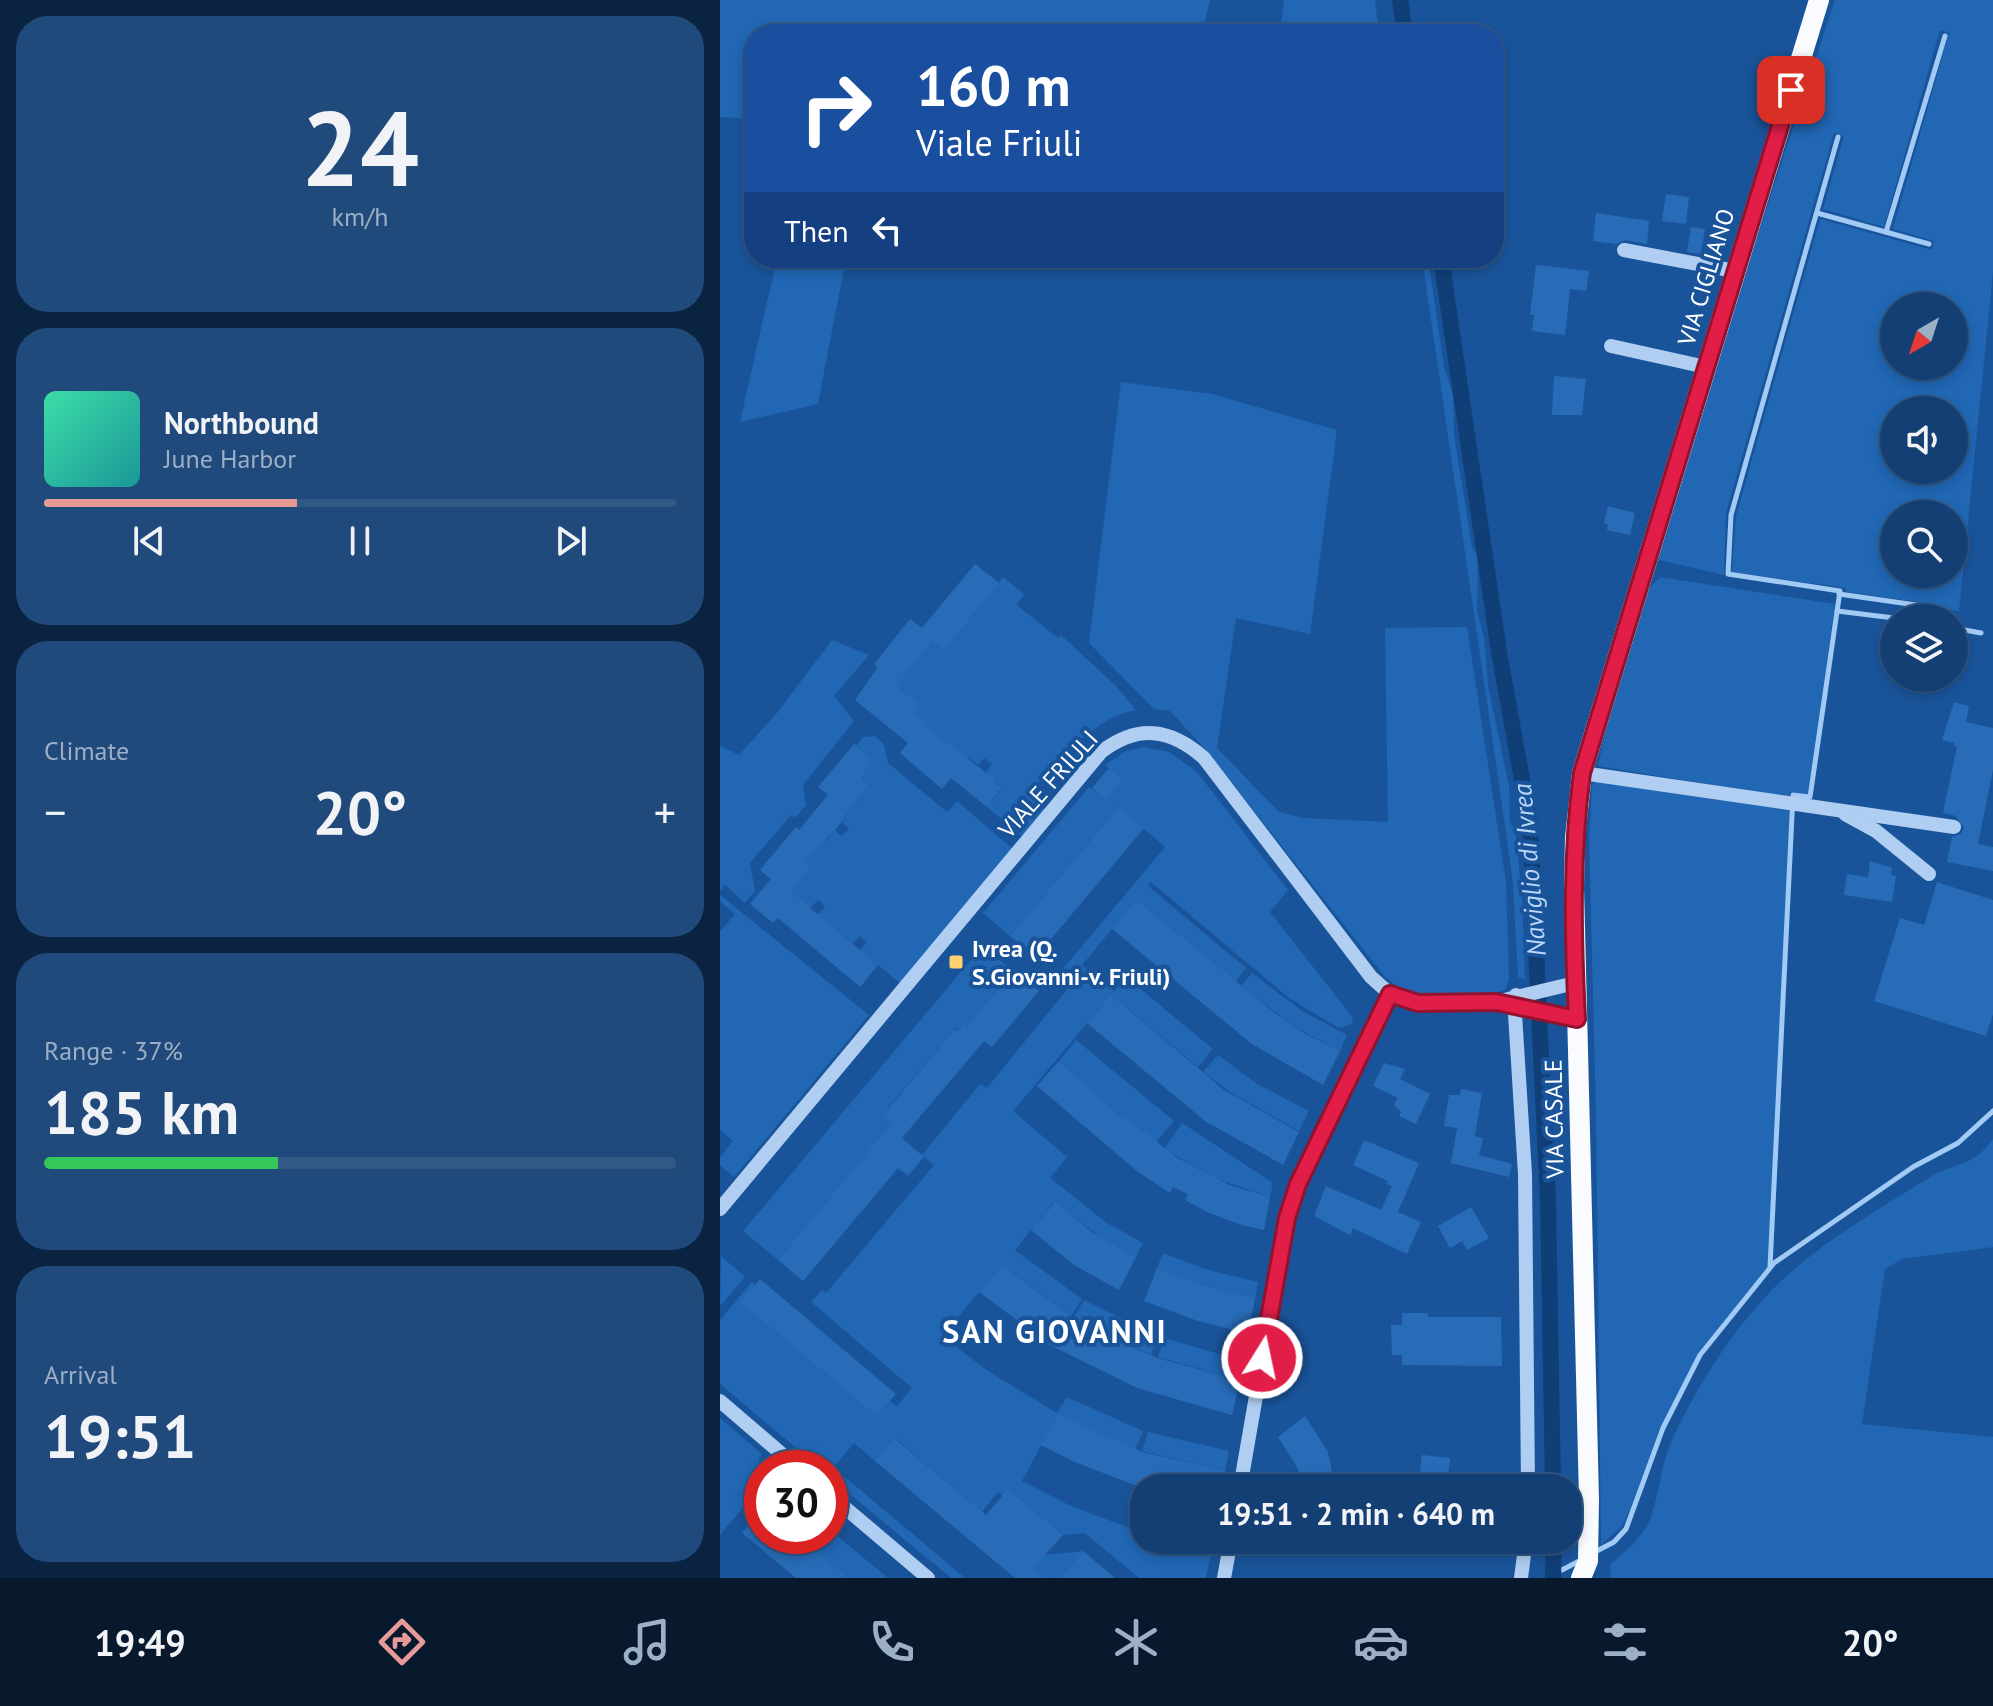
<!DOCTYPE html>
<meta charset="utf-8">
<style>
:root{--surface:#133f74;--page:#204a7c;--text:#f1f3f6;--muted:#9dafc5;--line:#325886;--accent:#e69b98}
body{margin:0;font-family:"PT Sans",sans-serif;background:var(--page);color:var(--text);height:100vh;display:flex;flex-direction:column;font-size:30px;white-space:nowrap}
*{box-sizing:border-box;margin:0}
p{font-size:26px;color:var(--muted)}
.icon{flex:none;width:44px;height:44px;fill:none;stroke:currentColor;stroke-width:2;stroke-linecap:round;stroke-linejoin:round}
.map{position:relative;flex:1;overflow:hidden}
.details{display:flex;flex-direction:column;gap:16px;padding:16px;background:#0a2340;width:720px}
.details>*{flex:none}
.guide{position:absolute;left:24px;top:24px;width:760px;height:244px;border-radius:32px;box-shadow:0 4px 12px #0003,0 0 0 2px var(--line);background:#1a4fa0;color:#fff;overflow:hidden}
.needle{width:52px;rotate:219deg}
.tools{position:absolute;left:1160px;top:292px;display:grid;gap:16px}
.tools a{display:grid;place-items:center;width:88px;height:88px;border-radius:50%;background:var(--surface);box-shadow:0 4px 12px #0003,0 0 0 2px var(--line);font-size:40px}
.speed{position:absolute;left:24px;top:1450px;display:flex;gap:16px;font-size:40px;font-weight:700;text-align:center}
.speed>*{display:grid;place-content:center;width:104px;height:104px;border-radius:50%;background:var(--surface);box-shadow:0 4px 12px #0003,0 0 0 2px var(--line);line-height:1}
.speed .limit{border:12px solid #d22;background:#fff;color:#111}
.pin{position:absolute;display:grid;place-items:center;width:68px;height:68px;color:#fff;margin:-34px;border-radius:16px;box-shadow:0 4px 12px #0006}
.me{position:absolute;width:88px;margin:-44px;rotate:10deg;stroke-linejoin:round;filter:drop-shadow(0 0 6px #0008)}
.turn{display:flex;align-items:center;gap:28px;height:168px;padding:0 40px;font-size:36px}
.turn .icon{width:104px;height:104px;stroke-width:2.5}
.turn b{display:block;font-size:56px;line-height:68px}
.then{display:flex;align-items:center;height:76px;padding:0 40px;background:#0003;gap:16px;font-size:30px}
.big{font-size:60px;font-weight:700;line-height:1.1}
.details .widget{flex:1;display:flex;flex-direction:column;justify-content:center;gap:12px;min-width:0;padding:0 28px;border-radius:32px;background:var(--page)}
.details .dial{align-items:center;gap:0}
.dial b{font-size:104px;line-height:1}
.song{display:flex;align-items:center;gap:24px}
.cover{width:96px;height:96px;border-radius:12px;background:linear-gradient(135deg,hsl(160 70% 55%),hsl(180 70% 35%))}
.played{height:8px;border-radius:4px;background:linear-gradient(90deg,var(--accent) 40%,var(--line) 40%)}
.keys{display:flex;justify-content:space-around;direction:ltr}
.heat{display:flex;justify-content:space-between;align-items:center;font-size:44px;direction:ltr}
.charge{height:12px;border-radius:6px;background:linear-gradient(90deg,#34c759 37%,var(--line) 0)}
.trip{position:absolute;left:410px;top:1474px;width:452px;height:80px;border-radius:32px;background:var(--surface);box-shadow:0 4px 12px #0003,0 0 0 2px var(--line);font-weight:700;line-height:80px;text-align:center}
.dock{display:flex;height:128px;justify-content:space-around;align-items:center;background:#08192e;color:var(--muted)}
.dock .icon{width:56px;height:56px}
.dock .on{color:var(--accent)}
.dock b{font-size:36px;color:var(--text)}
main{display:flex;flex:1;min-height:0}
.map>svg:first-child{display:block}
.green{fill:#2167b4;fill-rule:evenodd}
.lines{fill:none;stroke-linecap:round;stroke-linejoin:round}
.stream{stroke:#a1caf4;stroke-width:5}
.canal{stroke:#103f78;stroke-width:16}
.building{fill:#286cb8}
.minor{stroke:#afcef1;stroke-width:14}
.major{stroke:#f9fbff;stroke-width:20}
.route-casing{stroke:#92132f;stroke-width:20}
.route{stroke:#e11d48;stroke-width:14}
.poi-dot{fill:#ffd26f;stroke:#19549a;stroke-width:3}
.labels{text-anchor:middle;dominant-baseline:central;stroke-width:8;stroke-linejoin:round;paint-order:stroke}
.street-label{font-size:24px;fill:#fff;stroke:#19549a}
.poi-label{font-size:24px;font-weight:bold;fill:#fff;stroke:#19549a;text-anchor:start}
.water-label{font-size:26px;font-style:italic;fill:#bbd8f8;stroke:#19549a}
.district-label{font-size:32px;font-weight:bold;letter-spacing:2px;fill:#fff;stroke:#19549a}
</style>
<main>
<section class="details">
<div class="widget dial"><b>24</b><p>km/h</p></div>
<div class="widget">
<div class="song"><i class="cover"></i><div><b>Northbound</b><p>June Harbor</p></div></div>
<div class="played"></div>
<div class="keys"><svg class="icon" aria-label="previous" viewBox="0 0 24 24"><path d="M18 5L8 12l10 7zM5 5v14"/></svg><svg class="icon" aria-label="pause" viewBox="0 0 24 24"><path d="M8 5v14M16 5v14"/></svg><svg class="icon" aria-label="next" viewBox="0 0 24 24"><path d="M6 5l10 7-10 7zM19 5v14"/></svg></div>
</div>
<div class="widget"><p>Climate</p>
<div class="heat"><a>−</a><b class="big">20°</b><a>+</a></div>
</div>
<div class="widget"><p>Range · 37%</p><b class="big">185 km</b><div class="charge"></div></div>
<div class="widget"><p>Arrival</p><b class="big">19:51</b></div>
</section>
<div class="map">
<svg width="1273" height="1578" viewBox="0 0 1273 1578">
<rect width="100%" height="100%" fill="#19549a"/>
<!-- green -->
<g class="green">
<path d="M0,0h490l-8,34h-448v85l-34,-2z"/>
<path d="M564,0h91l4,34h-99z"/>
<path d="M1115,0h158v272l-34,339 -26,-3v-4l-87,-12v-4l-114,-16 4,-56 84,-297 112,31 2,-9 -41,-12 56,-196 -9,-3 -56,197 -61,-18 21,-73 -10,-3 -108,380 -2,62 -56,-13 -8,-2 -4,-6 36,-119zM1174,306h60v60h-60zM1174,410h60v60h-60zM1174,514h60v60h-60z"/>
<path d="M57,258h69l-28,146 -78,18z"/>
<path d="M702,258h6l16,109 9,27 1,40 18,113 6,10 -1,54 7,26 4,49 21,100 1,37 5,6 7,68 3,83 -7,-3 -5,-93 -7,-52z"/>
<path d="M401,382l91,12 125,36 -27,204 -74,-16 -19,130 62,64 24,6 85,4 -3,-194 82,-1 39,255 3,96 -3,11c-14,8 -74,9 -91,5 -11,-3 -20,-9 -29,-16l-181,-229 -35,-38 -16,-2 -65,-66z"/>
<path d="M283,577l21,17 -7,11 41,33 3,-3 55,51 20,24c-45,9 -80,52 -107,85l16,14 -23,27 -35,-29 15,-18 -16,-17 6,-8 -8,-6 -6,7 -10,-8 -2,2 -79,-63 45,-55 12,9z"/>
<path d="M940,577l175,27 -27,190 -18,-2v6l-192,-32 15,-71 33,-104z"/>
<path d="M112,640l37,15 -35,41 20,25 -51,64 3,20 -11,13 -4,-3 -41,48 5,28 -10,12 -20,-18 -5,6v-145l19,9 38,-42z"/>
<path d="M155,736l9,8 4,19 59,49 10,-11 57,49 -113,134 -41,-34 7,-8 -7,-6 -7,8 -10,-8 -3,2 -22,-23 7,-9 -7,-6 -8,8 -31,-23 31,-17 -8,-7 21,-22 3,2 9,-11 7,6 7,-7 -7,-7 26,-37 -7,-6 11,-19 -16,-14 7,-9z"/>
<path d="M423,747l26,5 28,20 91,118 -18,22 83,106 -1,6 -13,4 -50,-30 -138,-116 -3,4 98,82 -11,14 -99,-82 -54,65 32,26 12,-14 87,72 -15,18 -87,-72 -98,116 54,46 -17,21 57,45 36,20 -7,14 -36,-20 -46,-35 -39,48 67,49 -11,17 -69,-51 -60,71 46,35 69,42 10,-16 76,34 -8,19 -77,-36 -36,67 51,26 71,26v7h29l39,8 -6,30h-67l-54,-45 -22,2 -55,-46 -5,7 -5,-4 -16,20 -87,-74 -20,23 -21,-18 -24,29v-4h-10l-100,-84v-64l32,-38 125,134 13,-15 7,5 15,-18 -101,-86 11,-12 4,3 108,-128 -12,-10 58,-71 7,4 82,-101 -12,-11 108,-129 -46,-40 -109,129 -27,-23 106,-126 16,12 17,-20 -17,-14 21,-14z"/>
<path d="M877,780l193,30 -22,456 -70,87 -37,74 -31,83 -8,16 -21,19 -5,-431 -7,-275 3,-54z"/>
<path d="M0,895l149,120 -135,162 -14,-12v-8l13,-16 -13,-11v-198l15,-18 -15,-13z"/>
<path d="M261,948l33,22 -47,56 -13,4 -66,78 2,3 -5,7 7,6 -114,136 -35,-29z"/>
<path d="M532,973l50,38 45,24 -7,16 -45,-24 -54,-41z"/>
<path d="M356,1040l98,81 -18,21 -33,-27 -2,2 -62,-56z"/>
<path d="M498,1055l39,29 52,27 -10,20 -68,-38 -28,-21z"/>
<path d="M462,1123l91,60 -3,14 -53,-18 -53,-30z"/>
<path d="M1273,1139v108l-91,12 -17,10 -23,155 131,13v141h-382l-1,-13c14,-13 32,-27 40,-45 10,-27 10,-56 23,-82 25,-53 56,-103 97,-146 43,-45 104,-80 157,-113 26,-17 46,-11 66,-40z"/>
<path d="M443,1253l45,17 50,12 -3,17 -51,-13 -47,-18z"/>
<path d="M1,1256l24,21 -24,28 -1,-1z"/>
<path d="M364,1300l74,37 -7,18 -77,-38z"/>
<path d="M444,1338l80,23 -4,19 -82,-23z"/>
<path d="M0,1418l42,36 -4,6 10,8h-6v17l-42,50z"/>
<path d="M428,1432l81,19 -4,20 -83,-20z"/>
<path d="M125,1477l120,101h-14l-112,-93z"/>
<path d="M110,1530l58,48h-39l-51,-42h32z"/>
<path d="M363,1551l-23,27h-16l-11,-10 6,-8 -4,-4z"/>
</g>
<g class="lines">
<!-- stream -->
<g class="stream">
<path d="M1097,213l112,31"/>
<path d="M1166,232l59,-196"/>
<path d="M1119,594l91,13"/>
<path d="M1117,611l57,7"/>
<path d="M1234,628l27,5"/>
<path d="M1050,1267l23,-472 17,2 30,-206 -112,-17 3,-59 107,-378"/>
<path d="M873,1553l21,-11 12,-13 37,-101 37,-73 74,-92 139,-96 45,-24 35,-32"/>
<path d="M842,1570l19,-10"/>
</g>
<!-- canal -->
<g class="canal">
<path d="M680,0l5,34"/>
<path d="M721,258l58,394 31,172 18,376 5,288"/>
<path d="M833,1578l1,-38"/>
</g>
</g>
<!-- building -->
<g class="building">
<path d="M946,194l23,3 -3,27 -24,-3z"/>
<path d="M876,213l53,8 -2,23 -22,-4 -9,4 -23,-3z"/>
<path d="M971,227l14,2 -4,25 -14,-2z"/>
<path d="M816,265l53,6 -3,20 -16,-2 -5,46 -33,-4 2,-16h-4z"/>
<path d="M834,376l32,3 -4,36h-30z"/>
<path d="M888,506l27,7 -5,22 -23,-5 1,-5 -4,-2z"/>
<path d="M255,564l24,19 -55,67 -12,-9 -36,45 25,20 -6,8 11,9 -2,2 73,56 -2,2 7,5 -15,19 -36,-29 -9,11 -42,-36 8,-10 -53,-43 23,-33 -4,-3 36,-45 12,9z"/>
<path d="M1234,702l15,4 -3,16 27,6v42l-15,74 15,3v24l-46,-9 5,-25 9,-3 3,-6 -8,-12 -13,-3 14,-67h-3v-3l-12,-3z"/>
<path d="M134,744l18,16 -11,19 7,6 -30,42 -34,35 6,6 -20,23 88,74 -18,22 -82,-69 -5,5 -23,-19 21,-25 -11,-9 36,-43 3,3 29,-35 -10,-8z"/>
<path d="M389,768l13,11 -17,21 -13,-12z"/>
<path d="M399,807l25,21 -108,129 -26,-21z"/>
<path d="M1150,861l22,7 -1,7 5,1 -4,26 -48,-7 3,-21 21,3z"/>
<path d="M1217,882l56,18v114l-7,22 -112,-35 26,-83 24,7z"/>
<path d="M416,900l138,112 28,20 38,19 -17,34 -71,-41 -140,-115z"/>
<path d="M294,970l25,21 -47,56 -8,-6 -82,97 22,19 -16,19 -10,-8 -95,113 -25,-21 114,-137 -8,-5 6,-7 -2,-2 66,-79 3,1 7,-8 3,3z"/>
<path d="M391,995l113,95 75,42 -16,33 -78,-44 -118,-98z"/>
<path d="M339,1061l62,56 2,-2 53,42 53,28 41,12 -6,33 -22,-5 -33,-12 -24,-13 3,-6 -15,-7 -3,6 -33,-22 -100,-85z"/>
<path d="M664,1063l21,6 -5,10 30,15 -14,30 -17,-8 2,-4 -7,-7 4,-7 -25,-12z"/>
<path d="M741,1089l21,4 -7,43 8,2 -4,17 33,9 -3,13 -58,-14 6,-35 -13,-2 5,-31h11z"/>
<path d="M644,1140l55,23 -21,49 23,10 -14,32 -54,-26 -3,7 -36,-19 12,-30 55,24 11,-24 -5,-2 1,-3 -35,-16z"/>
<path d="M335,1202l38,31 43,24 -17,33 -45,-25 -43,-35z"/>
<path d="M751,1207l18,31 -22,12 -5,-9 -12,7 -12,-22z"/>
<path d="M282,1265l66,49 56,29 33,15 83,22 -8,35 -95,-27 -87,-43 -71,-53z"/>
<path d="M437,1268l47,18 51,13 -7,35 -53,-14 -51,-19z"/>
<path d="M40,1279l136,115 -19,22 -136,-114z"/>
<path d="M682,1313h26v4h73l1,49 -100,-1v-10h-10l-1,-30h11z"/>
<path d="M338,1414l84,38 84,19 -4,17h-80l-67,-26 -34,-17z"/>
<path d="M585,1416l23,36 7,36h-32l-6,-21 -19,-30z"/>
<path d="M174,1438l92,77 22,-26 55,46 -30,33 11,10h-29l-140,-117z"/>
<path d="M702,1455l28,3 -2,19 -29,1z"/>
<path d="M42,1510v26h36l51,42h-53l-54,-45z"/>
<path d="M363,1551l32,27h-55z"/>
</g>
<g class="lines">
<!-- minor -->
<g class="minor">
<path d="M904,250l111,21"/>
<path d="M891,346l95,21"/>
<path d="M862,773l372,54"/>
<path d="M1125,814l31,17 53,43"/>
<path d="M796,995l-1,19 10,160 3,314"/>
<path d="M791,1006l66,13"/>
<path d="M0,1209l381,-457c37,-28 69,-24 103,6l167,219 19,17 14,6 26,3 66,-1 79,-19"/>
<path d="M0,1401l78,67"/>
<path d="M520,1488l47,-270 11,-34 92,-190"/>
<path d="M110,1495l98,83"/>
<path d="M504,1578l7,-38"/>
<path d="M801,1578l5,-38"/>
</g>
<!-- major -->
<path class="major" d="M861,1578l7,-17 1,-62 -15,-611 1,-50 7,-65 237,-773"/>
</g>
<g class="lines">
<!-- route casing -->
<g class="route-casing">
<path id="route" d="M542,1358l25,-140 11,-34 92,-190 28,9 78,-1 81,17c-4,-82 -6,-164 5,-246l209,-683"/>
</g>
<!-- route -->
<use href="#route" class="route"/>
</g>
<!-- markers -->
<rect class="poi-dot" x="228" y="954" width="16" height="16" rx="4"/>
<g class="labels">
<!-- street labels -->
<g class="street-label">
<text transform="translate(986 277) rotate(-73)">VIA CIGLIANO</text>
<text transform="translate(328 784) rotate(-48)">VIALE FRIULI</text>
<text transform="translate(834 1119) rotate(-91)">VIA CASALE</text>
</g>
<!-- poi labels -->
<g class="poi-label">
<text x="252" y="948">Ivrea (Q.<tspan x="252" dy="28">S.Giovanni-v. Friuli)</tspan></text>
</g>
<!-- water labels -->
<g class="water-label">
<text transform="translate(809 870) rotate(-95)">Naviglio di Ivrea</text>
</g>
<!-- district labels -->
<g class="district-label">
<text x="335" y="1331">SAN GIOVANNI</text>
</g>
</g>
</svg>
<div class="tools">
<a><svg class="needle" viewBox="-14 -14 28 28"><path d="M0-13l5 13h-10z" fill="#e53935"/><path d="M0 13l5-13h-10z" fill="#9dafc5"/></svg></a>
<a><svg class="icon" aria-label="sound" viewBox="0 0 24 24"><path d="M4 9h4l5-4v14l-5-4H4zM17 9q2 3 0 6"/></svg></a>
<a><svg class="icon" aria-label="search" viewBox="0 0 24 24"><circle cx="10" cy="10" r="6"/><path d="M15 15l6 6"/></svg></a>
<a><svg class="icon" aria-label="layers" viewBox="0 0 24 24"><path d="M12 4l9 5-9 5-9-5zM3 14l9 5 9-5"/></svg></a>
</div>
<div class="speed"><div class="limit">30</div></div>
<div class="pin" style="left:1071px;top:90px;background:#d93025"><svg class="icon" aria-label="arrive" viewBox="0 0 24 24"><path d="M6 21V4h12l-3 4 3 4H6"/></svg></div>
<svg class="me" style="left:542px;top:1358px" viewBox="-20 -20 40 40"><circle r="17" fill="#e11d48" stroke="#fff" stroke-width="3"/><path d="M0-11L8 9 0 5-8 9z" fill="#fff"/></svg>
<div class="trip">19:51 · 2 min · 640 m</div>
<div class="guide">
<div class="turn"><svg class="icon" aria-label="right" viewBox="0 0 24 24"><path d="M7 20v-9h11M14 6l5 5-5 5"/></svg><div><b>160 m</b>Viale Friuli</div></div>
<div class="then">Then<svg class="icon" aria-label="left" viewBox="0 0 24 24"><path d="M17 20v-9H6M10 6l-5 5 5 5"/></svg></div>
</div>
</div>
</main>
<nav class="dock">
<b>19:49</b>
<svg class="icon on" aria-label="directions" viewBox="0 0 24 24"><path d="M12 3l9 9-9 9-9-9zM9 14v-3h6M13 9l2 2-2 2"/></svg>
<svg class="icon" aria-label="music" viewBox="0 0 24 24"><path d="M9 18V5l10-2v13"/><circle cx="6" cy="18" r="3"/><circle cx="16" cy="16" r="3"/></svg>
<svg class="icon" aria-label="phone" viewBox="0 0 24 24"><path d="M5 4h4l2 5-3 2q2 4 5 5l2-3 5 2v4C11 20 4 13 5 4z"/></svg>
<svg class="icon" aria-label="climate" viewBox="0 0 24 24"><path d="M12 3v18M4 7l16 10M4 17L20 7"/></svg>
<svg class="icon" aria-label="car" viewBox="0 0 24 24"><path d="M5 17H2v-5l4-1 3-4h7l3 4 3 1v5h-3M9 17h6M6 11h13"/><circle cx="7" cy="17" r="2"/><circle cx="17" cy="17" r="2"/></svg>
<svg class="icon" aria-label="filters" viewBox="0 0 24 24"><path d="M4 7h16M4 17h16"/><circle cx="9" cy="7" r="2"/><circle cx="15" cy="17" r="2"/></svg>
<b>20°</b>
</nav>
